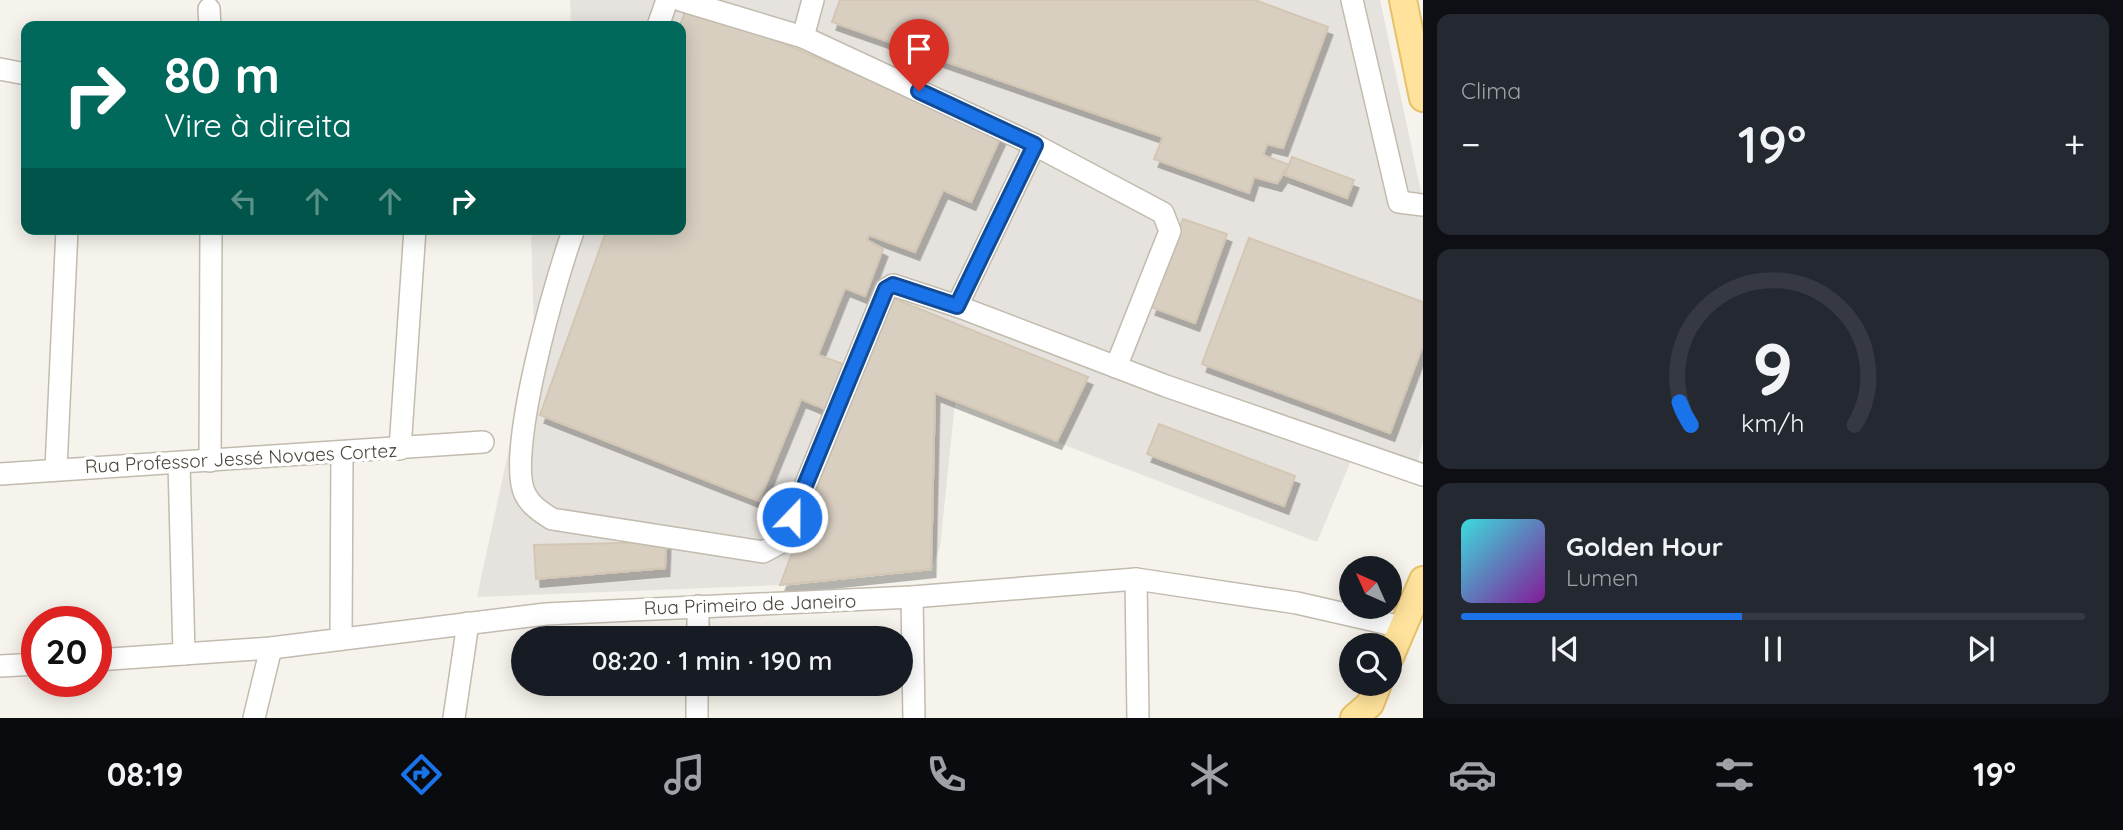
<!DOCTYPE html>
<html lang="pt">
<meta charset="utf-8">
<style>
:root{--surface:#171b24;--page:#242831;--text:#f1f3f6;--muted:#9ea1a6;--line:#363941;--accent:#1a73e8}
body{margin:0;font-family:Quicksand,sans-serif;background:var(--page);color:var(--text);height:100vh;display:flex;flex-direction:column;font-size:26px;white-space:nowrap}
*{box-sizing:border-box;margin:0}
p{font-size:23px;color:var(--muted)}
.icon{flex:none;width:38px;height:38px;fill:none;stroke:currentColor;stroke-width:2;stroke-linecap:round;stroke-linejoin:round}
.map{position:relative;flex:1;overflow:hidden}
.drawer{display:flex;flex-direction:column;gap:14px;padding:14px;background:#0d0f14;width:700px}
.drawer>*{flex:none}
.guide{position:absolute;left:21px;top:21px;width:665px;height:214px;border-radius:14px;box-shadow:0 4px 18px #0003;background:#00695c;color:#fff;overflow:hidden}
.needle{width:46px;rotate:315deg}
.buttons{position:absolute;left:1339px;top:556px;display:grid;gap:14px}
.buttons a{display:grid;place-items:center;width:63px;height:63px;border-radius:50%;background:var(--surface);box-shadow:0 4px 18px #0003;font-size:35px}
.speed{position:absolute;left:21px;top:606px;display:flex;gap:14px;font-size:35px;font-weight:700;text-align:center}
.speed>*{display:grid;place-content:center;width:91px;height:91px;border-radius:50%;background:var(--surface);box-shadow:0 4px 18px #0003;line-height:1}
.speed .limit{border:10px solid #d22;background:#fff;color:#111}
.pin{position:absolute;display:grid;place-items:center;width:60px;height:60px;color:#fff;margin:-72px -30px;border-radius:50% 50% 50% 0;rotate:-45deg;box-shadow:0 0 7px #0007}
.pin .icon{rotate:45deg}
.me{position:absolute;width:77px;margin:-38px;rotate:22deg;stroke-linejoin:round;filter:drop-shadow(0 0 5px #0008)}
.turn{display:flex;align-items:center;gap:24px;height:147px;padding:0 28px;font-size:32px}
.turn .icon{width:91px;height:91px;stroke-width:2.5}
.turn b{display:block;font-size:49px;line-height:60px}
.lanes{display:flex;align-items:center;height:66px;padding:0 28px;background:#0003;justify-content:center;gap:35px;direction:ltr}
.lanes .off{opacity:.35}
.big{font-size:52px;font-weight:600;line-height:1.1}
.drawer .widget{flex:1;display:flex;flex-direction:column;justify-content:center;gap:10px;min-width:0;padding:0 24px;border-radius:14px;background:var(--page)}
.drawer .dial{align-items:center;gap:0}
.dial svg{height:182px;overflow:visible;fill:none;stroke:var(--line);stroke-width:7;stroke-linecap:round;text-anchor:middle}
.dial text{fill:var(--text);stroke:none}
.song{display:flex;align-items:center;gap:21px}
.cover{width:84px;height:84px;border-radius:10px;background:linear-gradient(135deg,hsl(180 70% 55%),hsl(290 70% 35%))}
.played{height:7px;border-radius:4px;background:linear-gradient(90deg,var(--accent) 45%,var(--line) 45%)}
.keys{display:flex;justify-content:space-around;direction:ltr}
.heat{display:flex;justify-content:space-between;align-items:center;font-size:38px;direction:ltr}
.trip{position:absolute;left:511px;top:626px;width:402px;height:70px;border-radius:35px;background:var(--surface);box-shadow:0 4px 18px #0003;font-weight:600;line-height:70px;text-align:center}
.tabs{display:flex;height:112px;justify-content:space-around;align-items:center;background:#090b0e;color:var(--muted)}
.tabs .icon{width:49px;height:49px}
.tabs .on{color:var(--accent)}
.tabs b{font-size:32px;color:var(--text)}
main{display:flex;flex:1;min-height:0}
.map>svg:first-child{display:block}
.industrial{fill:#e6e2dd}
.building{fill:#d8cfc1;stroke:#d3c7b4;stroke-width:2;filter:url(#shadow)}
.lines{fill:none;stroke-linecap:round;stroke-linejoin:round}
.minor-casing{stroke:#c2bbae;stroke-width:24}
.major-casing{stroke:#e6c16a;stroke-width:30}
.minor{stroke:#fff;stroke-width:21}
.major{stroke:#ffe39c;stroke-width:26}
.route-casing{stroke:#114b97;stroke-width:18}
.route{stroke:#1a73e8;stroke-width:12}
.labels{text-anchor:middle;dominant-baseline:central;stroke-width:7;stroke-linejoin:round;paint-order:stroke}
.street-label{font-size:19px;fill:#4b4439;stroke:#fff}
</style>
<main>
<div class="map">
<svg width="1423" height="718" viewBox="0 0 1423 718">
<defs>
<filter id="shadow"><feDropShadow dx="4.5" dy="8" stdDeviation="0" flood-color="#0004"/></filter>
</defs>
<rect width="100%" height="100%" fill="#f6f3ec"/>
<!-- industrial -->
<path class="industrial" d="M570,0h810l43,201v240l-5,20 -60,-17 -41,98 -362,-139 -15,144 -9,22 -151,16 -303,12 57,-265 -3,-103h150v-203h-110z"/>
<!-- building -->
<g class="building">
<path d="M840,0h415l73,27 -45,121 -16,-4 -4,11 26,10 -12,18 -23,-6 -5,16 -95,-34 9,-22 -331,-115z"/>
<path d="M688,3l313,133 -30,66 -28,-12 -28,62 -46,-17 -2,5 16,9 -18,47 -20,-8 -27,67 25,9 -18,45 -24,-10 -42,102 -219,-86 67,-186h74l-1,-203z"/>
<path d="M1292,157l62,23 -7,18 -62,-23z"/>
<path d="M1183,219l44,15 -32,89 -44,-16z"/>
<path d="M1249,238l174,64v43l-33,88 -188,-69z"/>
<path d="M890,297l198,80 -31,64 -122,-48 -4,176 -151,16z"/>
<path d="M1159,424l136,52 -11,30 -137,-52z"/>
<path d="M666,542l-1,26 -129,11 -2,-34z"/>
</g>
<g class="lines">
<!-- minor casing -->
<g class="minor-casing">
<g id="minor">
<path d="M680,0l123,37 10,-37"/>
<path d="M1352,0l47,202 24,3"/>
<path d="M209,9l1,17"/>
<path d="M658,26l9,-26"/>
<path d="M803,37l232,108 128,68 7,18 -54,136"/>
<path d="M0,69l26,5"/>
<path d="M574,229c-17,45 -69,226 -49,265 6,12 16,18 27,25l211,33 19,-10 104,-253 7,-4 64,21 209,80 257,89"/>
<path d="M957,306l78,-161"/>
<path d="M400,449l15,-220"/>
<path d="M210,461l1,-232"/>
<path d="M179,463l5,191"/>
<path d="M56,469l11,-240"/>
<path d="M0,474l483,-32"/>
<path d="M1136,579l2,139"/>
<path d="M912,597l2,121"/>
<path d="M341,639l1,-186"/>
<path d="M698,639v-33"/>
<path d="M96,660l175,-12 275,-34 366,-17 224,-18 161,24 105,24"/>
<path d="M0,666l37,-2"/>
<path d="M254,718l17,-70"/>
<path d="M454,718l14,-95"/>
<path d="M697,718v-34"/>
</g>
</g>
<!-- major casing -->
<g class="major-casing">
<g id="major">
<path d="M1403,0l20,98"/>
<path d="M1390,657l33,-77"/>
<path d="M1354,718l16,-14 8,-20"/>
</g>
</g>
<!-- minor -->
<use href="#minor" class="minor"/>
<!-- major -->
<use href="#major" class="major"/>
</g>
<g class="lines">
<!-- route casing -->
<g class="route-casing">
<path id="route" d="M792,517l94,-228 7,-4 64,21 78,-161 -116,-54"/>
</g>
<!-- route -->
<use href="#route" class="route"/>
</g>
<g class="labels">
<!-- street labels -->
<g class="street-label">
<text transform="translate(241 458) rotate(-3)">Rua Professor Jessé Novaes Cortez</text>
<text transform="translate(750 604) rotate(-2)">Rua Primeiro de Janeiro</text>
</g>
</g>
</svg>
<div class="buttons">
<a><svg class="needle" viewBox="-14 -14 28 28"><path d="M0-13l5 13h-10z" fill="#e53935"/><path d="M0 13l5-13h-10z" fill="#9ea1a6"/></svg></a>
<a><svg class="icon" aria-label="search" viewBox="0 0 24 24"><circle cx="10" cy="10" r="6"/><path d="M15 15l6 6"/></svg></a>
</div>
<div class="speed"><div class="limit">20</div></div>
<div class="pin" style="left:919px;top:91px;background:#d93025"><svg class="icon" aria-label="arrive" viewBox="0 0 24 24"><path d="M6 21V4h12l-3 4 3 4H6"/></svg></div>
<svg class="me" style="left:792px;top:517px" viewBox="-20 -20 40 40"><circle r="17" fill="#1a73e8" stroke="#fff" stroke-width="3"/><path d="M0-11L8 9 0 5-8 9z" fill="#fff"/></svg>
<div class="trip">08:20 · 1 min · 190 m</div>
<div class="guide">
<div class="turn"><svg class="icon" aria-label="right" viewBox="0 0 24 24"><path d="M7 20v-9h11M14 6l5 5-5 5"/></svg><div><b>80 m</b>Vire à direita</div></div>
<div class="lanes"><svg class="icon off" aria-label="left" viewBox="0 0 24 24"><path d="M17 20v-9H6M10 6l-5 5 5 5"/></svg><svg class="icon off" aria-label="ahead" viewBox="0 0 24 24"><path d="M12 20V5M6 11l6-6 6 6"/></svg><svg class="icon off" aria-label="ahead" viewBox="0 0 24 24"><path d="M12 20V5M6 11l6-6 6 6"/></svg><svg class="icon" aria-label="right" viewBox="0 0 24 24"><path d="M7 20v-9h11M14 6l5 5-5 5"/></svg></div>
</div>
</div>
<section class="drawer">
<div class="widget"><p>Clima</p>
<div class="heat"><a>−</a><b class="big">19°</b><a>+</a></div>
</div>
<div class="widget dial"><svg viewBox="0 0 100 80">
<path d="M14 69A42 42 0 1 1 86 69"/>
<path d="M14 69A42 42 0 0 1 9 59" stroke="#1a73e8"/>
<text x="50" y="56" font-size="32" font-weight="700">9</text>
<text x="50" y="72" font-size="11">km/h</text>
</svg></div>
<div class="widget">
<div class="song"><i class="cover"></i><div><b>Golden Hour</b><p>Lumen</p></div></div>
<div class="played"></div>
<div class="keys"><svg class="icon" aria-label="previous" viewBox="0 0 24 24"><path d="M18 5L8 12l10 7zM5 5v14"/></svg><svg class="icon" aria-label="pause" viewBox="0 0 24 24"><path d="M8 5v14M16 5v14"/></svg><svg class="icon" aria-label="next" viewBox="0 0 24 24"><path d="M6 5l10 7-10 7zM19 5v14"/></svg></div>
</div>
</section>
</main>
<nav class="tabs">
<b>08:19</b>
<svg class="icon on" aria-label="directions" viewBox="0 0 24 24"><path d="M12 3l9 9-9 9-9-9zM9 14v-3h6M13 9l2 2-2 2"/></svg>
<svg class="icon" aria-label="music" viewBox="0 0 24 24"><path d="M9 18V5l10-2v13"/><circle cx="6" cy="18" r="3"/><circle cx="16" cy="16" r="3"/></svg>
<svg class="icon" aria-label="phone" viewBox="0 0 24 24"><path d="M5 4h4l2 5-3 2q2 4 5 5l2-3 5 2v4C11 20 4 13 5 4z"/></svg>
<svg class="icon" aria-label="climate" viewBox="0 0 24 24"><path d="M12 3v18M4 7l16 10M4 17L20 7"/></svg>
<svg class="icon" aria-label="car" viewBox="0 0 24 24"><path d="M5 17H2v-5l4-1 3-4h7l3 4 3 1v5h-3M9 17h6M6 11h13"/><circle cx="7" cy="17" r="2"/><circle cx="17" cy="17" r="2"/></svg>
<svg class="icon" aria-label="filters" viewBox="0 0 24 24"><path d="M4 7h16M4 17h16"/><circle cx="9" cy="7" r="2"/><circle cx="15" cy="17" r="2"/></svg>
<b>19°</b>
</nav>
